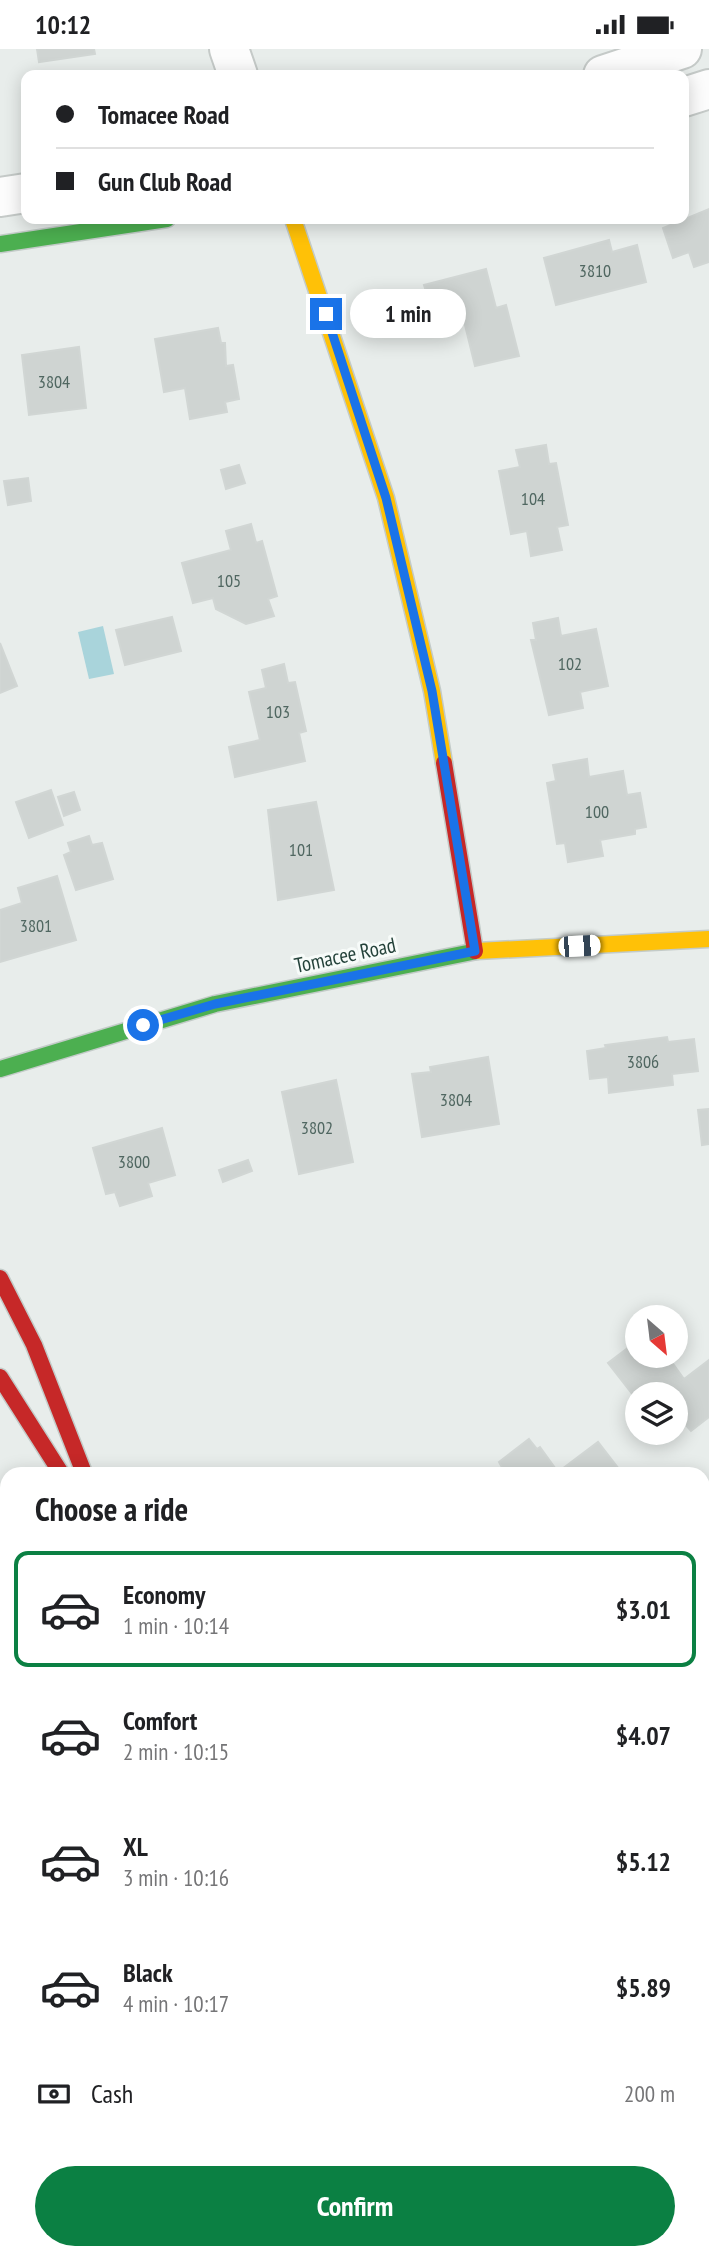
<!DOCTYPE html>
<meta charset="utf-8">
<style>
body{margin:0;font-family:"PT Sans Narrow",sans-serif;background:#f6f6f6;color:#202124;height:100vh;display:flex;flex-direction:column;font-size:26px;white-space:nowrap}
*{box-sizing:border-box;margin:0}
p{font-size:23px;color:#757577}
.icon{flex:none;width:38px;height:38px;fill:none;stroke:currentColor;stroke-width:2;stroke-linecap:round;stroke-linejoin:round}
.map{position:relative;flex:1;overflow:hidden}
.drawer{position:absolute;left:0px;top:1418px;width:710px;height:793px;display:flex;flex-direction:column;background:#fff;border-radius:21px 21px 0 0;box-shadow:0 4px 18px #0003}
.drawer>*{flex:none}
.guide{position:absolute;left:21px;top:21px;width:668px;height:154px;border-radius:14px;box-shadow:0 4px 18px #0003;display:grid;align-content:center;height:154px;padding:0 35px;background:#fff}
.needle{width:46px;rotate:152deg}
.fabs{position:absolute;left:625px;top:1256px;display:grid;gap:14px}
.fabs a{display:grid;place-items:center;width:63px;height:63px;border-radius:50%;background:#fff;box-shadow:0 4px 18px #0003;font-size:35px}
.end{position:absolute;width:32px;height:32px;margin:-16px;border:9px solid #1a73e8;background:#fff;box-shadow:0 0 0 4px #fff}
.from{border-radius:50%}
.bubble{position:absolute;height:49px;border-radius:24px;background:#fff;box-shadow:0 4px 18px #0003;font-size:23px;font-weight:800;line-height:49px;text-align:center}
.car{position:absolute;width:21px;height:42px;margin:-21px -10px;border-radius:9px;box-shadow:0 0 5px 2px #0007;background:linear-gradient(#fff 24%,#345 0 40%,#fff 0 76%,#345 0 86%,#fff 0)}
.guide b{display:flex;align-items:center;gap:24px;height:66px;font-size:26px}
.guide b+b{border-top:2px solid #e0e0e0}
.guide i{width:18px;height:18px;background:#202124}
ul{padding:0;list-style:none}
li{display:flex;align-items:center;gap:21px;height:116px;margin:0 14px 10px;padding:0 21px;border:4px solid transparent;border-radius:14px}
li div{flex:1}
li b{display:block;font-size:26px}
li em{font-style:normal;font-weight:800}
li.current{border-color:#0b8043}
li>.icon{width:63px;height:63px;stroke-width:1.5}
h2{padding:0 35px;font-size:32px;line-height:84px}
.pay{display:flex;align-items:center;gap:18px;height:77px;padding:0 35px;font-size:26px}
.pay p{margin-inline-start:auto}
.button{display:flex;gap:14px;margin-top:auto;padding:14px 35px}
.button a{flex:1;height:80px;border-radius:42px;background:#0b8043;color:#fff;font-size:28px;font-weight:800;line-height:80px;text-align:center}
.status{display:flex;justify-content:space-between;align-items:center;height:49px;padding:0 35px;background:#fff;direction:ltr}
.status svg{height:19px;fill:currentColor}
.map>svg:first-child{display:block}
</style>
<div class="status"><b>10:12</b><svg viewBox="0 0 49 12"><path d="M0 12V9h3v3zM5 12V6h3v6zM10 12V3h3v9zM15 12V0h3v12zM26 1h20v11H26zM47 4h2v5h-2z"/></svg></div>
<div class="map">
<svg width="709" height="2209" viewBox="0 0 709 2209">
<rect width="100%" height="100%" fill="#e8edeb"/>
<!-- green -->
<path fill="#d1e6d8" d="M709,1592V1695H704V1596Z"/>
<!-- water -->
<path fill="#a9d4db" d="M103,577L114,625L89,630L78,583Z"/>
<!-- building -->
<path fill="#cfd4d2" stroke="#d1d6d4" stroke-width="2" d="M37,0H94L95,5L39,13Z
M709,160V213L694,218L689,203L673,209L663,179Z
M609,191L612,203L637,196L646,233L556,256L544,209Z
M486,220L496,259L506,256L519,307L475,317L464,272L435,279L434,274L423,277L412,273L408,261L417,252L428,249L424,236Z
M218,279L221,294H225L226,317L233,316L239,350L225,353L227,363L190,370L185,339L164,343L155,290Z
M79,298L86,359L29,366L22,306Z
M546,396L549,415L556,414L568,476L557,478L562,501L531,507L527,482L511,485L499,422L520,418L516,401Z
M239,416L245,434L226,440L221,421Z
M28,429L31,452L8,456L4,432Z
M251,475L256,494L262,492L277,547L268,550L274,567L246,575L216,560L213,549L193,554L182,514L231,501L226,482Z
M172,568L181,602L125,616L116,581Z
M558,569L561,587L596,580L608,637L580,643L583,659L549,666L531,591H536L533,574Z
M0,594L17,637L0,644Z
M284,615L288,634L295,633L306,682L299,684L305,712L235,728L229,698L260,691L249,643L266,639L262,621Z
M587,710L589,728L623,722L627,746L640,744L646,778L635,780V785L600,791L603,807L568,813L565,794L557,795L547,734L556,732L553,716Z
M51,741L63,776L29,789L16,753Z
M74,743L80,761L64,767L58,748Z
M316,753L334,841L278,851L268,761Z
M89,787L92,796L102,794L113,830L76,841L64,806L71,803L68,794Z
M57,827L76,891L0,913V861L22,854L18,839Z
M667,988L668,993L694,990L698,1022L672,1025L673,1036L609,1044L608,1028L590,1030L587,1002L606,999L605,996Z
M488,1008L499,1075L422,1088L412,1025L431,1023L430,1018Z
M336,1031L353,1113L299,1125L282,1043Z
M709,1060V1095L702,1096L698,1061Z
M162,1079L175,1126L148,1134L152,1147L120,1157L115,1143L106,1145L93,1099Z
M248,1111L252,1122L223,1133L219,1121Z
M637,1292V1307H657L653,1310L661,1320L671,1312L684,1330L709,1311V1368L691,1382L685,1375L676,1382V1346H637V1351L608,1314Z
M529,1390L537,1400L540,1398L558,1423L598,1393L622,1424H505L499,1413Z
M704,1845H709V1917H704Z
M704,1969H709V2008H704Z
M704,2059H709V2100H704Z
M704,2195H709V2209H690V2203H704Z
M321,2203H378V2209H321Z
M392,2203H449V2209H392Z
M467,2203H517V2209H466Z
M536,2203H587V2209H536Z
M631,2203H678V2209H631Z"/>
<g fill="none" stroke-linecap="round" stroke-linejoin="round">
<!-- lane casing -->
<g stroke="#c5cac8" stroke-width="23">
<path id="lane" d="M704,2033H709"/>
</g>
<!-- street casing -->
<g stroke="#c5cac8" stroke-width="42">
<path id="street" d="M229,0L238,26
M603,26L682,0
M684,48L709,40
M0,148L26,144
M704,1518L709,1514"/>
</g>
<!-- fast casing -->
<g stroke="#c3cbc8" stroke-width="19">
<path id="fast" d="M0,195L167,170
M0,1020L215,955L477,902
M0,1693H7
M704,1743H709
M0,2007L7,2033
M276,2203L278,2209"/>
</g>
<!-- slow casing -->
<g stroke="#c3cbc8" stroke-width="19">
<path id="slow" d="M293,170L386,449L432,642L444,714
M477,902L709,890
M54,2203L55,2209
M138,2203L139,2209"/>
</g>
<!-- jam casing -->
<g stroke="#c3cbc8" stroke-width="19">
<path id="jam" d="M444,714L475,902
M0,1229L34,1296L84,1424
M0,1328L61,1424"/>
</g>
<!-- lane -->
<use href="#lane" stroke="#fcfcfc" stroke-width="19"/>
<!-- street -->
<use href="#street" stroke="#fcfcfc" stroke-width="38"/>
<!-- fast -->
<use href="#fast" stroke="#4caf50" stroke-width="16"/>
<!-- slow -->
<use href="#slow" stroke="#ffc107" stroke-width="16"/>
<!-- jam -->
<use href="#jam" stroke="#c62828" stroke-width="16"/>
<!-- slow-bridge casing -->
<g stroke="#c3ccc9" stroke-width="19" stroke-linecap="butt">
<path id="slow-bridge" d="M0,1732H7"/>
</g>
<!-- slow-bridge -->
<use href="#slow-bridge" stroke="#ffc107" stroke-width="16"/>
</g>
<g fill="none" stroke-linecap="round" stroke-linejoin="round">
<!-- route -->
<path stroke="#1a73e8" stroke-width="9" d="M143,976L215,955L475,902L432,642L386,449L326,265"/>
</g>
<g text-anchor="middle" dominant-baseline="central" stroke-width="6" stroke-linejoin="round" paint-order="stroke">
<!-- number labels -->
<g font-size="18" fill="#506761">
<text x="595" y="221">3810</text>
<text x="54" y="332">3804</text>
<text x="533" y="449">104</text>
<text x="229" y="531">105</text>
<text x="570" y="614">102</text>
<text x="278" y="662">103</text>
<text x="597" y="762">100</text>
<text x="301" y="800">101</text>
<text x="36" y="876">3801</text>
<text x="643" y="1012">3806</text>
<text x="456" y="1050">3804</text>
<text x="317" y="1078">3802</text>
<text x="134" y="1112">3800</text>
</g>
<!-- street labels -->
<g font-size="21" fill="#24423a" stroke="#f7fbf9">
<text transform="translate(345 906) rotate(-12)">Tomacee Road</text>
</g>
</g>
</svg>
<div class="fabs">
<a><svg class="needle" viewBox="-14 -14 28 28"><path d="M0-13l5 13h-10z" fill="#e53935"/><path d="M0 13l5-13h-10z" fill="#757577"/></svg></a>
<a><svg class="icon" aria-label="layers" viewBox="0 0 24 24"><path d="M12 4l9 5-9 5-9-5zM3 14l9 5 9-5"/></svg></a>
</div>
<i class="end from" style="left:143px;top:976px"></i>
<i class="end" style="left:326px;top:265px"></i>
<div class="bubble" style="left:350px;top:240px;width:116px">1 min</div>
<i class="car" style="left:579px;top:897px;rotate:87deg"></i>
<div class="guide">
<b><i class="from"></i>Tomacee Road</b>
<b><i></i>Gun Club Road</b>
</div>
<section class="drawer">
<h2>Choose a ride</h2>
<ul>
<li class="current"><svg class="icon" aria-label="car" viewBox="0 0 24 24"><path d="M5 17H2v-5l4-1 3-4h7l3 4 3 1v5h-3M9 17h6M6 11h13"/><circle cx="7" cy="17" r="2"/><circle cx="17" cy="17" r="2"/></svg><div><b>Economy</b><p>1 min · 10:14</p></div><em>$3.01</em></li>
<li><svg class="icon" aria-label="car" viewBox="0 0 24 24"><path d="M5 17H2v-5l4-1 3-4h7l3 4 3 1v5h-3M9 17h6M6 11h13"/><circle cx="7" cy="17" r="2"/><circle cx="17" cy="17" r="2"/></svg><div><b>Comfort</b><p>2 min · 10:15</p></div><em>$4.07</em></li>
<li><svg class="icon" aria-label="car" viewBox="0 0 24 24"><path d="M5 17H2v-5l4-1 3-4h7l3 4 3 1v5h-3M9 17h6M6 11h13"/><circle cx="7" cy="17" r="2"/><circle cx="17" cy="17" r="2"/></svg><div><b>XL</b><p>3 min · 10:16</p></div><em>$5.12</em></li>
<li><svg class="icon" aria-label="car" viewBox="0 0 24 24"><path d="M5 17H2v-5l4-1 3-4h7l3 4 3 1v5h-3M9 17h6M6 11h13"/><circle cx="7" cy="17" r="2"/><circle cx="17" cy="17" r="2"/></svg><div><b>Black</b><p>4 min · 10:17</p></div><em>$5.89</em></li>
</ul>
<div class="pay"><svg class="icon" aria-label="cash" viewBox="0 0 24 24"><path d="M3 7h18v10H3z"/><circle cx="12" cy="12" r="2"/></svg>Cash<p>200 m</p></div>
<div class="button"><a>Confirm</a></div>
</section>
</div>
